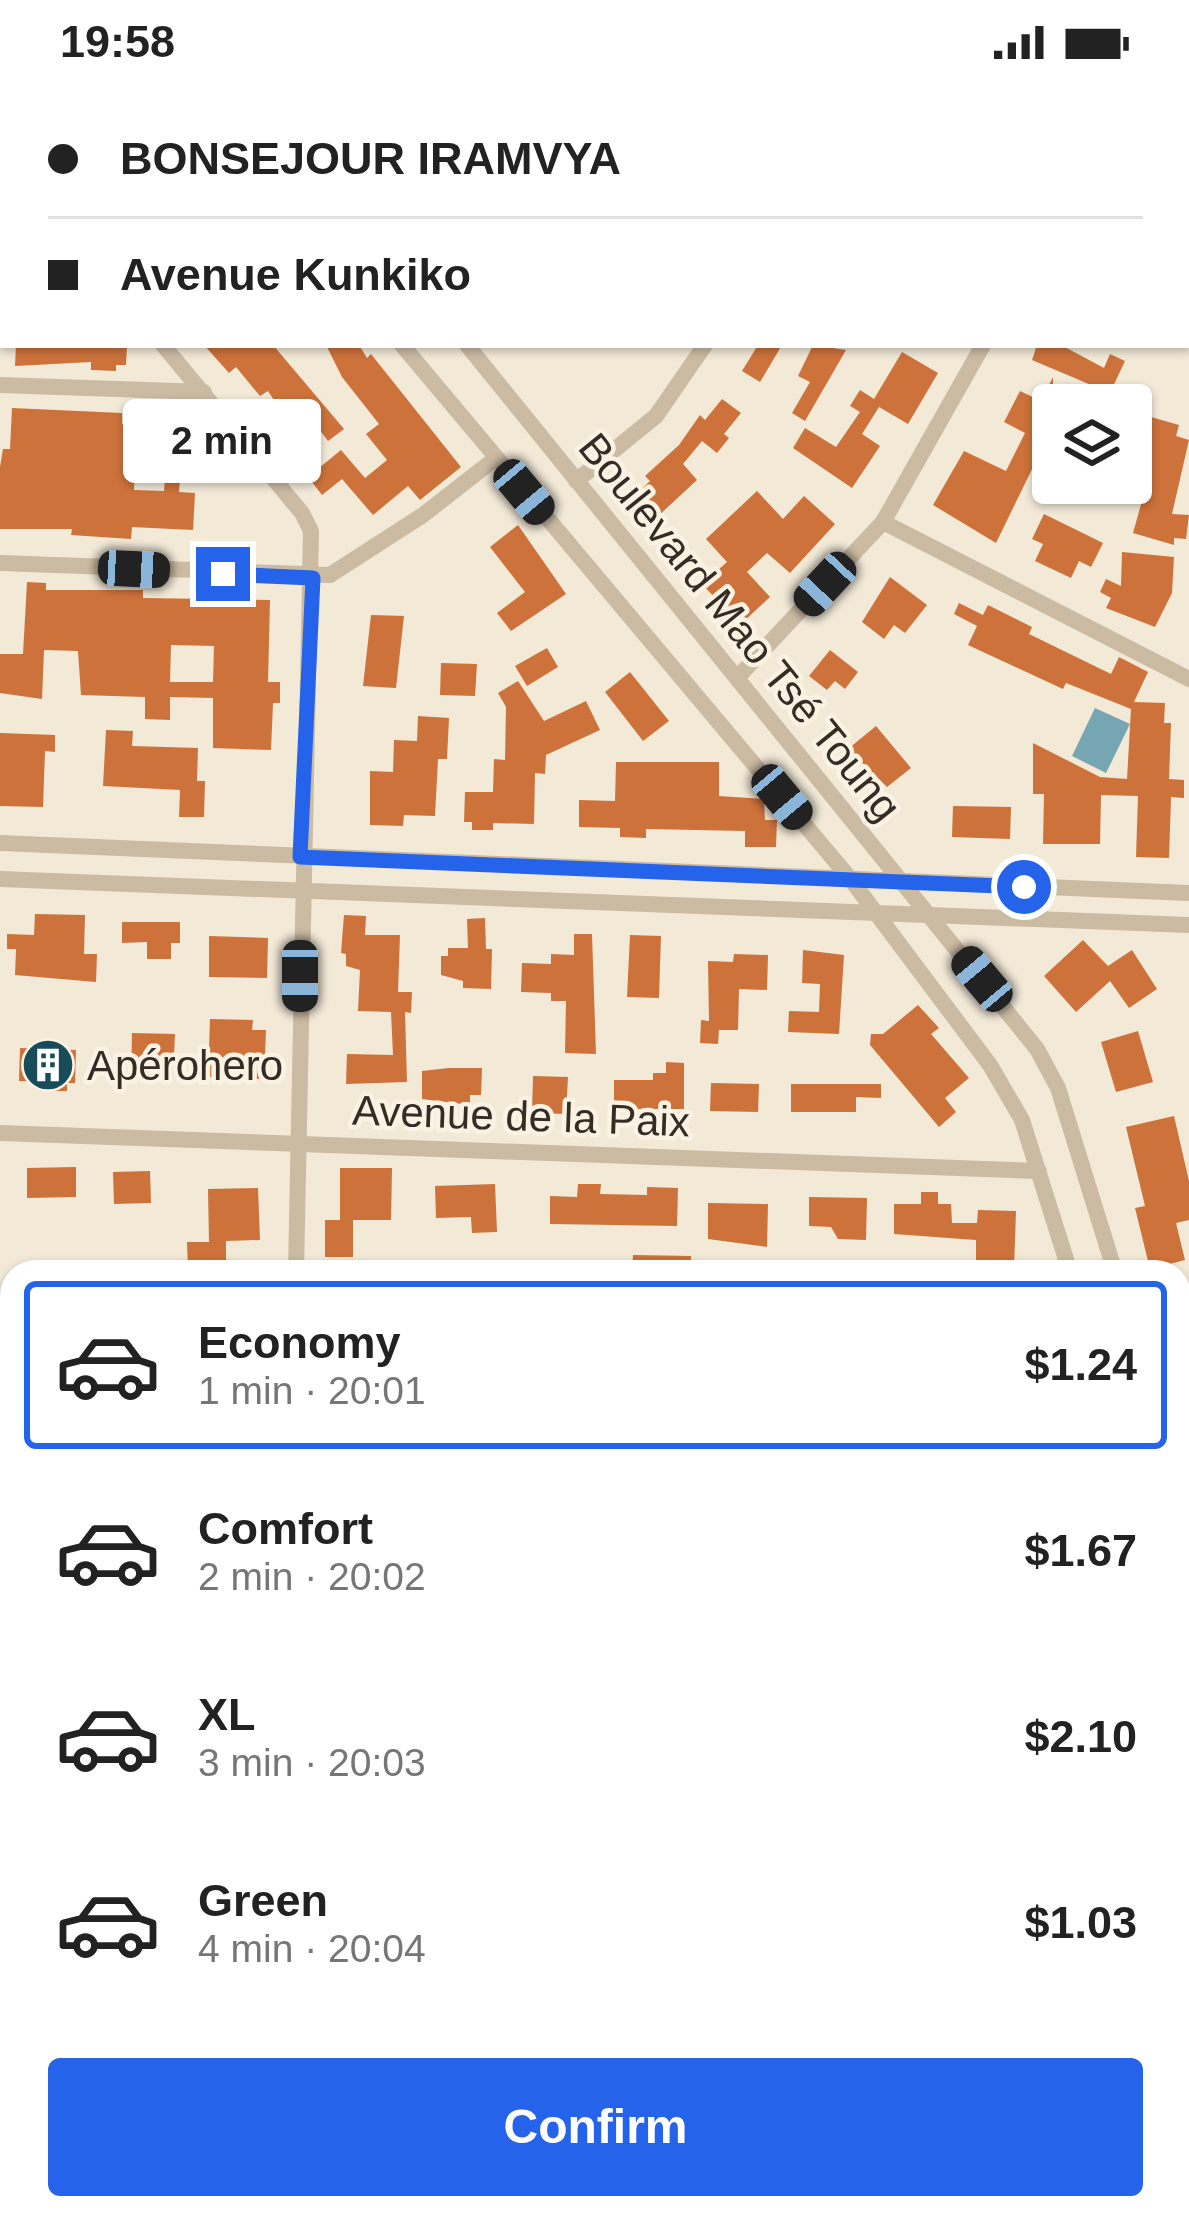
<!DOCTYPE html>
<meta charset="utf-8">
<style>
body{margin:0;font-family:Helvetica,sans-serif;background:#f2f2f2;color:#222;height:100vh;display:flex;flex-direction:column;font-size:45px;white-space:nowrap}
*{box-sizing:border-box;margin:0}
p{font-size:39px;color:#767676}
.icon{flex:none;width:66px;height:66px;fill:none;stroke:currentColor;stroke-width:2;stroke-linecap:round;stroke-linejoin:round}
.map{position:relative;flex:1;overflow:hidden}
.panel{position:absolute;left:0px;top:1176px;width:1191px;height:960px;display:flex;flex-direction:column;background:#fff;border-radius:36px 36px 0 0;box-shadow:0 3px 9px #0004}
.panel>*{flex:none}
.banner{position:absolute;left:0px;top:0px;width:1191px;height:264px;box-shadow:0 3px 9px #0004;display:grid;align-content:center;height:264px;padding:0 48px;background:#fff}
.fabs{position:absolute;left:1032px;top:300px;display:grid;gap:24px}
.fabs a{display:grid;place-items:center;width:120px;height:120px;border-radius:12px;background:#fff;box-shadow:0 3px 9px #0004;font-size:60px}
.end{position:absolute;width:54px;height:54px;margin:-27px;border:15px solid #2563eb;background:#fff;box-shadow:0 0 0 6px #fff}
.from{border-radius:50%}
.bubble{position:absolute;height:84px;border-radius:12px;background:#fff;box-shadow:0 3px 9px #0004;font-size:39px;font-weight:800;line-height:84px;text-align:center}
.car{position:absolute;width:36px;height:72px;margin:-36px -18px;border-radius:15px;box-shadow:0 0 9px 3px #0007;background:linear-gradient(#222 24%,#8ab4d8 0 40%,#222 0 76%,#8ab4d8 0 86%,#222 0)}
.banner b{display:flex;align-items:center;gap:42px;height:114px;font-size:45px}
.banner b+b{border-top:3px solid #e0e0e0}
.banner i{width:30px;height:30px;background:#222}
ul{padding:21px 0 0;list-style:none}
li{display:flex;align-items:center;gap:36px;height:168px;margin:0 24px 18px;padding:0 24px;border:6px solid transparent;border-radius:12px}
li div{flex:1}
li b{display:block;font-size:45px}
li em{font-style:normal;font-weight:800}
li.current{border-color:#2563eb}
li>.icon{width:108px;height:108px;stroke-width:1.5}
.primary-button{display:flex;gap:24px;margin-top:auto;padding:24px 48px}
.primary-button a{flex:1;height:138px;border-radius:12px;background:#2563eb;color:#fff;font-size:48px;font-weight:800;line-height:138px;text-align:center}
.status{display:flex;justify-content:space-between;align-items:center;height:84px;padding:0 60px;background:#fff;direction:ltr}
.status svg{height:33px;fill:currentColor}
.map>svg:first-child{display:block}
</style>
<div class="status"><b>19:58</b><svg viewBox="0 0 49 12"><path d="M0 12V9h3v3zM5 12V6h3v6zM10 12V3h3v9zM15 12V0h3v12zM26 1h20v11H26zM47 4h2v5h-2z"/></svg></div>
<div class="map">
<svg width="1189" height="2136" viewBox="0 0 1189 2136">
<rect width="100%" height="100%" fill="#f2e9d7"/>
<!-- water -->
<path fill="#75a6b1" d="M1095,624L1130,640L1106,689L1072,672Z"/>
<!-- building -->
<path fill="#cd723b" fill-rule="evenodd" d="M16,261H127L126,281H116V287L91,286V278L15,282Z
M204,261H273L344,345L328,357L313,337L296,350L268,307L260,312L236,283L229,289Z
M326,261H359L367,274L371,270L461,383L420,416L408,402L373,431L342,395L322,411L308,393L341,366L365,394L387,376L366,350L379,340L342,293Z
M758,261H782L760,298L742,287Z
M813,261L846,266L805,337L792,329L810,298L798,292Z
M1037,261H1061L1104,284L1110,270L1125,277L1110,309L1032,276Z
M902,268L938,289L908,340L879,323L862,350L880,362L852,404L793,364L805,344L836,363L860,328L850,322L860,306L874,315Z
M1053,293V342L996,459L933,421L964,367L1006,387L1025,349L1004,338L1020,307L1041,317Z
M722,315L741,329L724,350L729,354L717,369L702,357L683,380L697,396L656,434L635,411L650,397L645,392L679,361L700,331L705,336Z
M12,324L122,329V340L162,341V331L194,332L193,341H201L200,380H181L179,408L195,409L193,446L132,443L131,455L71,451L72,445H0V383L3,365H10ZM136,368L167,369L164,407L134,406Z
M1151,333L1179,341L1176,352L1189,356L1172,430L1189,431L1186,455L1174,454V461L1133,449L1152,381L1138,377Z
M757,407L783,435L804,412L835,440L790,489L767,469L747,488L770,513L740,541L702,500L727,478L706,455Z
M1044,430L1103,459L1091,483L1079,477L1071,494L1035,477L1043,460L1032,455Z
M518,441L566,510L511,547L497,529L525,508L490,463Z
M1122,468L1174,473L1172,509L1155,543L1106,524L1111,514L1100,508L1106,495L1121,502Z
M890,493L927,521L905,549L894,541L884,555L862,538Z
M27,498L46,499V506H143V514L270,516L268,598H280V619H273L271,666L213,664V614L170,613V636L145,635V613L81,611L78,567L44,566L42,615L0,609V570H23ZM171,561L214,562L213,598H170Z
M959,519L983,531L988,521L1032,543L1029,550L1111,590L1119,573L1148,588L1134,618L1165,619L1164,639H1171L1169,695L1184,696V714L1171,713L1169,774L1136,773L1138,712L1101,711L1100,760H1043L1044,710H1033V659L1100,693L1127,695L1131,625L1066,599L1063,605L968,561L977,542L954,530Z
M371,531L404,532L396,604L363,602Z
M547,564L558,583L527,602L515,582Z
M830,566L858,588L845,605L835,597L827,606L809,592Z
M441,579L477,580L475,612L440,611Z
M630,588L669,637L643,657L605,608Z
M518,597L544,637L586,617L600,646L546,671L545,690L535,689L534,740L493,739V746H472V738H464L465,708H493L494,675L505,676L506,623L498,609Z
M418,632L449,634L447,675H438L435,732L404,731L403,742L370,741V687L393,688L394,656L417,657Z
M876,642L911,684L887,703L848,665Z
M106,646L133,647L132,662L198,664L197,697H205L204,733H179L180,706L103,702Z
M0,649L55,651V668L45,667L43,723L0,722Z
M616,678H719V712L764,715L765,736H777L776,763H745V747L646,745V754L620,753V744L579,743V716L615,717Z
M953,722L1011,723L1010,755L952,753Z
M35,830L85,831L84,870H97L96,898L15,891L16,865H7V850L34,851Z
M344,831L366,832L365,851H400L398,908H412L411,929L405,928L407,998L346,1000L347,970L393,971L391,928L358,927L360,886L346,882V870L341,869Z
M485,834L486,865H492L491,905L463,904V897L441,891V872H448V864H468L467,835Z
M122,838H180V859H171V875H147V858L122,859Z
M574,850H592L596,970L565,969L566,917H551V909L521,908L522,879L551,880V870L574,871Z
M630,851L661,852L659,914L627,913Z
M209,852L268,854L267,894L209,893Z
M1083,856L1108,882L1132,866L1157,905L1129,924L1110,897L1076,928L1044,892Z
M803,866L844,871L839,950L788,948L789,927L819,928L820,900L802,899Z
M734,870L768,871L767,906L739,905L738,946H719L718,960L700,959L701,936L709,937L708,877L733,878Z
M918,921L939,944L931,950L969,994L945,1014L956,1028L939,1043L870,961L871,950H883Z
M210,935L253,936L252,946H266L264,995L208,993Z
M1138,947L1153,998L1116,1008L1101,958Z
M132,949L175,950L173,993L131,992Z
M20,964L76,966L75,999H67V1007H45L46,998L19,997Z
M666,978L684,979V1025H614V996H653V989H666Z
M449,984H482L481,1011H470V1021L422,1015V987Z
M533,992L568,993L566,1030L532,1029Z
M711,999L759,1000L758,1028L710,1027Z
M791,1000H881V1014L856,1013V1028H791Z
M1174,1032L1189,1097V1136L1176,1139L1185,1176L1150,1185L1135,1124L1145,1122L1126,1043Z
M76,1083V1113L27,1114V1084Z
M340,1084H392L391,1136H353V1173H325V1136H340Z
M150,1087L151,1119L114,1120L113,1088Z
M495,1100L497,1148L472,1149L471,1133L436,1134L435,1102Z
M578,1100H601L600,1110L647,1111V1103L678,1104L677,1142L550,1140V1112L577,1113Z
M258,1104L260,1156L226,1157V1188H188L187,1158H209L208,1105Z
M921,1108H938V1120H951L952,1139H977L978,1126L1016,1127L1014,1184L976,1183V1156L894,1150V1120H921Z
M809,1113L867,1114L866,1156L838,1155L831,1143L809,1142Z
M708,1119L768,1120L767,1163L708,1155Z
M633,1171L691,1172V1188H632Z"/>
<g fill="none" stroke-linecap="round" stroke-linejoin="round">
<!-- minor -->
<path stroke="#cbbba3" stroke-width="16" d="M187,0L190,3
M251,0L253,3
M567,0L580,3
M508,3L510,0
M0,105L3,107
M1188,142H1189
M0,145H3
M163,261L302,429L311,447L296,1188
M402,261L852,797L990,981L1022,1036L1070,1188
M467,261L1037,965L1058,1004L1115,1188
M0,301L204,308
M576,397L656,332L705,261
M883,438L1189,595
M0,479L330,491L423,431L496,374
M737,594L883,438L983,261
M0,759L1189,809
M0,795L1189,841
M0,1049L1039,1087
M0,1301H12
M1179,1406L1189,1439
M0,1554H12
M1179,1563L1189,1596
M0,1588L12,1594
M0,1738L12,1718
M1179,2119L1189,2122
M0,2123L23,2136
M48,2136L55,2124
M415,2136L422,2124
M728,2136L735,2124
M1000,2136L1006,2124"/>
</g>
<g fill="none" stroke-linecap="round" stroke-linejoin="round">
<!-- route -->
<path stroke="#2563eb" stroke-width="15" d="M223,490L313,494L300,773L1024,803"/>
</g>
<!-- icons -->
<defs>
<g id="building-disc" transform="scale(2.7)"><circle r="9.5" fill="#194c59" stroke="#faf3e4"/><path d="M-4-6H4V6H1V3H-1V6H-4ZM-2.5-4.3h1.7v1.8h-1.7ZM.8-4.3h1.7v1.8H.8ZM-2.5-1h1.7V.8h-1.7ZM.8-1h1.7V.8H.8Z" fill="#fff"/></g>
</defs>
<g fill-rule="evenodd">
<use href="#building-disc" x="48" y="981"/>
</g>
<g text-anchor="middle" dominant-baseline="central" stroke-width="9" stroke-linejoin="round" paint-order="stroke">
<!-- street labels -->
<g font-size="42" fill="#352d25" stroke="#faf3e4">
<text transform="translate(740 543) rotate(51)">Boulevard Mao Tsé Toung</text>
<text transform="translate(521 1032) rotate(2)">Avenue de la Paix</text>
</g>
<!-- poi labels -->
<g font-size="42" fill="#352d25" stroke="#faf3e4" text-anchor="start">
<text x="87" y="981">Apérohero</text>
</g>
</g>
</svg>
<div class="fabs">
<a><svg class="icon" aria-label="layers" viewBox="0 0 24 24"><path d="M12 4l9 5-9 5-9-5zM3 14l9 5 9-5"/></svg></a>
</div>
<i class="end from" style="left:1024px;top:803px"></i>
<i class="end" style="left:223px;top:490px"></i>
<div class="bubble" style="left:123px;top:315px;width:198px">2 min</div>
<i class="car" style="left:524px;top:408px;rotate:140deg"></i>
<i class="car" style="left:134px;top:485px;rotate:93deg"></i>
<i class="car" style="left:825px;top:500px;rotate:223deg"></i>
<i class="car" style="left:782px;top:713px;rotate:140deg"></i>
<i class="car" style="left:300px;top:892px;rotate:180deg"></i>
<i class="car" style="left:982px;top:895px;rotate:320deg"></i>
<div class="banner">
<b><i class="from"></i>BONSEJOUR IRAMVYA</b>
<b><i></i>Avenue Kunkiko</b>
</div>
<section class="panel">
<ul>
<li class="current"><svg class="icon" aria-label="car" viewBox="0 0 24 24"><path d="M5 17H2v-5l4-1 3-4h7l3 4 3 1v5h-3M9 17h6M6 11h13"/><circle cx="7" cy="17" r="2"/><circle cx="17" cy="17" r="2"/></svg><div><b>Economy</b><p>1 min · 20:01</p></div><em>$1.24</em></li>
<li><svg class="icon" aria-label="car" viewBox="0 0 24 24"><path d="M5 17H2v-5l4-1 3-4h7l3 4 3 1v5h-3M9 17h6M6 11h13"/><circle cx="7" cy="17" r="2"/><circle cx="17" cy="17" r="2"/></svg><div><b>Comfort</b><p>2 min · 20:02</p></div><em>$1.67</em></li>
<li><svg class="icon" aria-label="car" viewBox="0 0 24 24"><path d="M5 17H2v-5l4-1 3-4h7l3 4 3 1v5h-3M9 17h6M6 11h13"/><circle cx="7" cy="17" r="2"/><circle cx="17" cy="17" r="2"/></svg><div><b>XL</b><p>3 min · 20:03</p></div><em>$2.10</em></li>
<li><svg class="icon" aria-label="car" viewBox="0 0 24 24"><path d="M5 17H2v-5l4-1 3-4h7l3 4 3 1v5h-3M9 17h6M6 11h13"/><circle cx="7" cy="17" r="2"/><circle cx="17" cy="17" r="2"/></svg><div><b>Green</b><p>4 min · 20:04</p></div><em>$1.03</em></li>
</ul>
<div class="primary-button"><a>Confirm</a></div>
</section>
</div>
